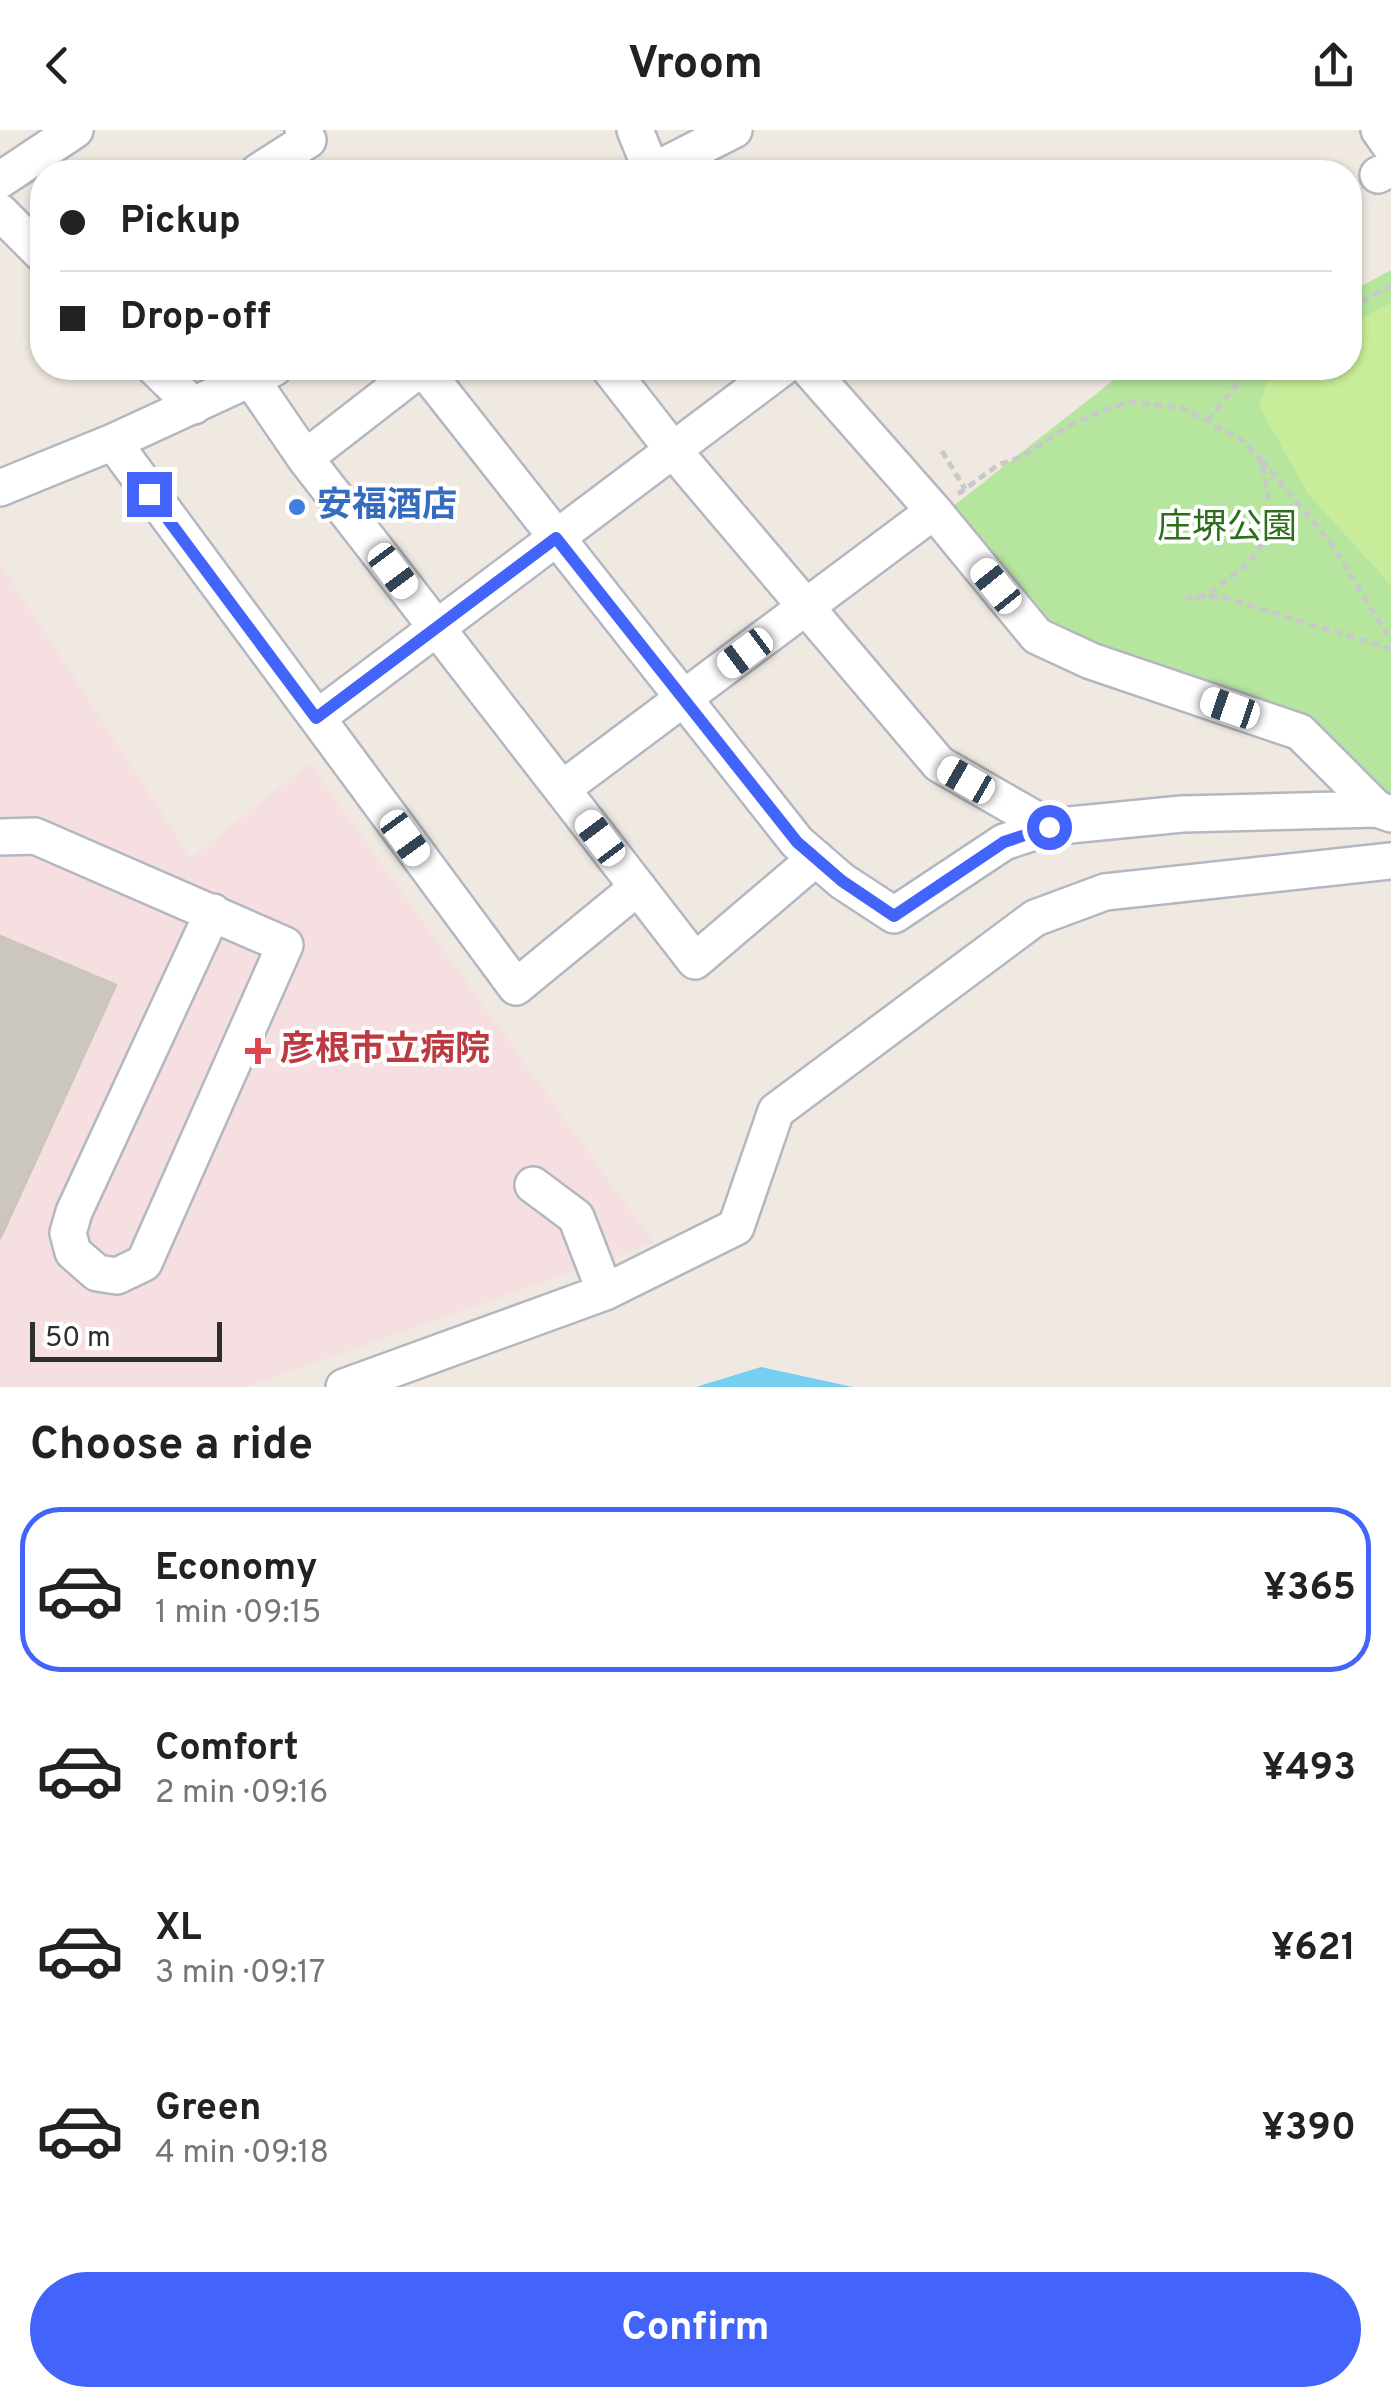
<!DOCTYPE html>
<meta charset="utf-8">
<style>
body{margin:0;font-family:Overpass,"Noto Sans JP",sans-serif;background:#f6f6f6;color:#222;height:100vh;display:flex;flex-direction:column;font-size:38px;white-space:nowrap}
*{box-sizing:border-box;margin:0}
p{font-size:32px;color:#767676}
.icon{flex:none;width:55px;height:55px;fill:none;stroke:currentColor;stroke-width:2;stroke-linecap:round;stroke-linejoin:round}
.map{position:relative;height:1257px;overflow:hidden}
.details{display:flex;flex-direction:column;background:#fff;flex:1}
.details>*{flex:none}
.banner{position:absolute;left:30px;top:30px;width:1332px;height:220px;border-radius:40px;box-shadow:0 2px 8px #0004;display:grid;align-content:center;height:220px;padding:0 30px;background:#fff}
.scale{position:absolute;left:30px;bottom:25px;width:192px;box-sizing:border-box;padding-left:10px;border:5px solid #2e2e2e;border-top:0;font-size:28px;line-height:35px;white-space:nowrap;color:#2e2e2e;-webkit-text-stroke:8px #fff;paint-order:stroke}
.end{position:absolute;width:45px;height:45px;margin:-22px;border:12px solid #4264fb;background:#fff;box-shadow:0 0 0 5px #fff}
.from{border-radius:50%}
.car{position:absolute;width:30px;height:60px;margin:-30px -15px;border-radius:12px;box-shadow:0 0 8px 2px #0007;background:linear-gradient(#fff 24%,#345 0 40%,#fff 0 76%,#345 0 86%,#fff 0)}
.banner b{display:flex;align-items:center;gap:35px;height:95px;font-size:38px}
.banner b+b{border-top:2px solid #e0e0e0}
.banner i{width:25px;height:25px;background:#222}
ul{padding:0;list-style:none}
li{display:flex;align-items:center;gap:30px;height:165px;margin:0 20px 15px;padding:0 10px;border:5px solid transparent;border-radius:40px}
li div{flex:1}
li b{display:block;font-size:38px}
li em{font-style:normal;font-weight:700}
li.current{border-color:#4264fb}
li>.icon{width:90px;height:90px;stroke-width:1.5}
h2{padding:0 30px;font-size:45px;line-height:120px}
.cta{display:flex;gap:20px;margin-top:auto;padding:20px 30px}
.cta a{flex:1;height:115px;border-radius:60px;background:#4264fb;color:#fff;font-size:40px;font-weight:700;line-height:115px;text-align:center}
header{display:flex;justify-content:space-between;align-items:center;height:130px;padding:0 30px;background:#fff;font-size:45px;font-weight:700}
.map>svg:first-child{display:block}
</style>
<header><svg class="icon" aria-label="back" viewBox="0 0 24 24"><path d="M15 5l-7 7 7 7"/></svg>Vroom<svg class="icon" aria-label="share" viewBox="0 0 24 24"><path d="M12 15V3M7 8l5-5 5 5M5 13v7h14v-7"/></svg></header>
<div class="map">
<svg width="1391" height="1257" viewBox="0 0 1391 1257">
<rect width="100%" height="100%" fill="#efe9e1"/>
<!-- medical -->
<path fill="#f5dfe0" d="M0,433L191,728L309,633L654,1113L246,1257H0Z"/>
<!-- green -->
<path fill="#b6e59e" d="M1391,140V675L1360,649L1042,498L947,381L1125,241H1179L1185,238H1350V162Z"/>
<!-- pitch -->
<path fill="#c9ec9a" d="M1391,173V455L1308,364L1259,276L1272,238H1350V194Z"/>
<!-- water -->
<path fill="#75cff0" d="M761,1237L853,1257H696Z"/>
<!-- building -->
<path fill="#cbc7bf" stroke="#cbc5ba" stroke-width="2.5" d="M0,806L116,855L0,1109Z"/>
<g fill="none" stroke-linecap="round" stroke-linejoin="round">
<!-- minor casing -->
<g stroke="#b4b7c1" stroke-width="40">
<path id="minor" d="M635,0L652,42
M1379,0L1391,17
M258,42L308,10L303,0
M651,42L734,0
M1378,45L1391,38
M0,50L75,0
M0,82L42,124
M155,238L194,276
M423,238L797,712L842,751L894,785L1004,712L1049,697L1182,684L1377,679L1391,684
M609,238L673,320L939,634L1049,697
M808,238L934,381L1037,506L1091,531L1300,602L1377,679
M251,249L305,328L695,831L816,728
M113,312L516,857L638,757
M305,328L421,238
M0,358L113,312L274,238
M317,588L782,238
M562,659L934,381
M0,707L35,706L285,815L144,1133L117,1146L97,1143L73,1122L68,1103L74,1082L213,782
M533,1055L576,1087L605,1162
M344,1257L605,1162L736,1097L776,981L1035,788L1105,762L1391,731"/>
</g>
<!-- path -->
<path stroke="#c9c9c9" stroke-width="5" stroke-dasharray="8 5" stroke-linecap="butt" d="M1350,177L1391,156
M1208,290L1250,238
M942,321L965,359
M1262,331L1331,413L1391,511
M958,364L998,335L1021,327L1072,294L1112,277L1131,272L1183,278L1243,311L1260,329L1267,357L1269,378L1259,420L1244,437L1205,466L1188,468C1203,466 1214,465 1229,469L1391,519"/>
<!-- minor -->
<use href="#minor" stroke="#fff" stroke-width="35"/>
</g>
<g fill="none" stroke-linecap="round" stroke-linejoin="round">
<!-- route -->
<path stroke="#4264fb" stroke-width="12" d="M149,364L316,588L556,408L797,712L842,751L894,786L1004,712L1049,697"/>
</g>
<!-- markers -->
<circle fill="#3f7fe0" stroke="#fff" stroke-width="4" cx="297" cy="377" r="10"/>
<path fill="#e0444e" stroke="#fff" stroke-width="4" d="M253 906h10v10h10v10h-10v10h-10v-10h-10v-10h10z"/>
<g text-anchor="middle" dominant-baseline="central" stroke-width="8" stroke-linejoin="round" paint-order="stroke">
<!-- shop labels -->
<g font-size="35" font-weight="bold" fill="#366cbe" stroke="#fff" text-anchor="start">
<text x="317" y="377">安福酒店</text>
</g>
<!-- park labels -->
<g font-size="35" fill="#2c6e1b" stroke="#fff">
<text x="1227" y="399">庄堺公園</text>
</g>
<!-- health labels -->
<g font-size="35" font-weight="bold" fill="#be3a42" stroke="#fff" text-anchor="start">
<text x="280" y="921">彦根市立病院</text>
</g>
</g>
</svg>
<div class="scale">50 m</div>
<i class="end from" style="left:1049px;top:697px"></i>
<i class="end" style="left:149px;top:364px"></i>
<i class="car" style="left:393px;top:441px;rotate:143deg"></i>
<i class="car" style="left:996px;top:456px;rotate:321deg"></i>
<i class="car" style="left:745px;top:523px;rotate:233deg"></i>
<i class="car" style="left:1230px;top:578px;rotate:289deg"></i>
<i class="car" style="left:966px;top:650px;rotate:300deg"></i>
<i class="car" style="left:405px;top:708px;rotate:144deg"></i>
<i class="car" style="left:600px;top:708px;rotate:323deg"></i>
<div class="banner">
<b><i class="from"></i>Pickup</b>
<b><i></i>Drop-off</b>
</div>
</div>
<section class="details">
<h2>Choose a ride</h2>
<ul>
<li class="current"><svg class="icon" aria-label="car" viewBox="0 0 24 24"><path d="M5 17H2v-5l4-1 3-4h7l3 4 3 1v5h-3M9 17h6M6 11h13"/><circle cx="7" cy="17" r="2"/><circle cx="17" cy="17" r="2"/></svg><div><b>Economy</b><p>1 min · 09:15</p></div><em>¥365</em></li>
<li><svg class="icon" aria-label="car" viewBox="0 0 24 24"><path d="M5 17H2v-5l4-1 3-4h7l3 4 3 1v5h-3M9 17h6M6 11h13"/><circle cx="7" cy="17" r="2"/><circle cx="17" cy="17" r="2"/></svg><div><b>Comfort</b><p>2 min · 09:16</p></div><em>¥493</em></li>
<li><svg class="icon" aria-label="car" viewBox="0 0 24 24"><path d="M5 17H2v-5l4-1 3-4h7l3 4 3 1v5h-3M9 17h6M6 11h13"/><circle cx="7" cy="17" r="2"/><circle cx="17" cy="17" r="2"/></svg><div><b>XL</b><p>3 min · 09:17</p></div><em>¥621</em></li>
<li><svg class="icon" aria-label="car" viewBox="0 0 24 24"><path d="M5 17H2v-5l4-1 3-4h7l3 4 3 1v5h-3M9 17h6M6 11h13"/><circle cx="7" cy="17" r="2"/><circle cx="17" cy="17" r="2"/></svg><div><b>Green</b><p>4 min · 09:18</p></div><em>¥390</em></li>
</ul>
<div class="cta"><a>Confirm</a></div>
</section>
